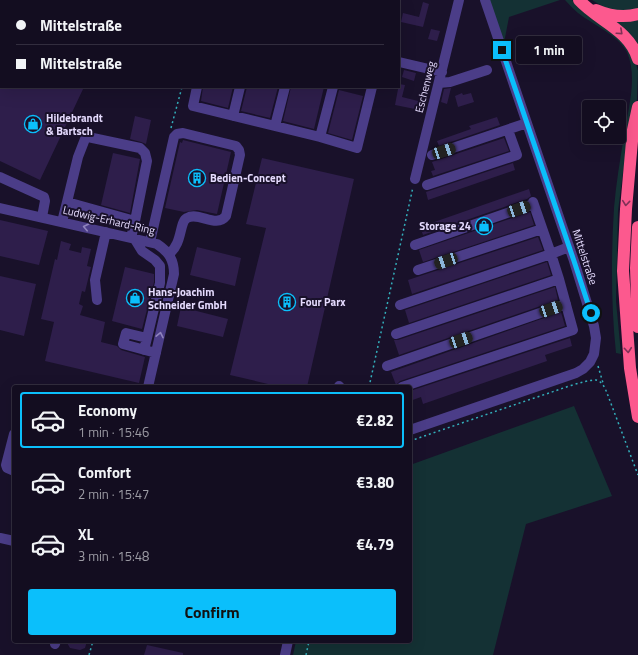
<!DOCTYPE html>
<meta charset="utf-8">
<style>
body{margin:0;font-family:"Titillium Web",sans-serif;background:#1c1629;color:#f1f3f6;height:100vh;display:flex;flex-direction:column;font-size:15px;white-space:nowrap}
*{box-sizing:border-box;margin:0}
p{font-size:13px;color:#9d9ca5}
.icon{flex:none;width:22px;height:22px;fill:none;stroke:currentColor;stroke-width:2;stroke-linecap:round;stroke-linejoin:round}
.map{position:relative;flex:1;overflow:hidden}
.drawer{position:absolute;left:12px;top:385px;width:400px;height:258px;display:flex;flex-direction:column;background:#130d20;border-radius:4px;box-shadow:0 4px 16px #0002,0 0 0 1px #322d3e}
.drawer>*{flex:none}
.guide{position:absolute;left:0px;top:0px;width:400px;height:88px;box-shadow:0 4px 16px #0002,0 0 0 1px #322d3e;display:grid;align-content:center;height:88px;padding:0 16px;background:#130d20}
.buttons{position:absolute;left:582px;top:100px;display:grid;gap:8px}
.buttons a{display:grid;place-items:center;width:44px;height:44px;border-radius:4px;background:#130d20;box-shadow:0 4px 16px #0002,0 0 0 1px #322d3e;font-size:20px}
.end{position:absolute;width:18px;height:18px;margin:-9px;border:5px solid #0bbffb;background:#111;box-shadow:0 0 0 2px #111}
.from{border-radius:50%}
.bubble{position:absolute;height:28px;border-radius:4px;background:#130d20;box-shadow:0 4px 16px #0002,0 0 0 1px #322d3e;font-size:13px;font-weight:700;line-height:28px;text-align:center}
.car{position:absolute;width:12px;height:24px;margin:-12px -6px;border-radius:5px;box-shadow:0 0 3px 1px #0007;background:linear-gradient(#222 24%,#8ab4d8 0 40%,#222 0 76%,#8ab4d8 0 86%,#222 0)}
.guide b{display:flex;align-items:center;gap:14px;height:38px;font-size:15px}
.guide b+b{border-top:1px solid #322d3e}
.guide i{width:10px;height:10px;background:#f1f3f6}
ul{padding:7px 0 0;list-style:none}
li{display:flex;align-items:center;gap:12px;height:56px;margin:0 8px 6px;padding:0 8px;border:2px solid transparent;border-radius:4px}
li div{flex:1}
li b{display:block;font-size:15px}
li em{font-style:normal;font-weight:700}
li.current{border-color:#0bbffb}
li>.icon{width:36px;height:36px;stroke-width:1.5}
.action{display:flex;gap:8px;margin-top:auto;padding:8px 16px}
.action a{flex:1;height:46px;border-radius:4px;background:#0bbffb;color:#111;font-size:16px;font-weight:700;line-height:46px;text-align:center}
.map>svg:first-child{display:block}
</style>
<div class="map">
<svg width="638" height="655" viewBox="0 0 638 655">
<rect width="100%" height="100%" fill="#19112a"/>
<!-- green -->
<path fill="#143134" d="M489,0H560L509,17L504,43Z
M565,0H572L581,8L613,29L635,60L638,71L637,99L623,172L618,211L616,301L621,354L616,353C611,305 611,256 614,208C616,184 620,160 624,136C628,109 638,78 627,52C618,35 592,24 578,13C573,9 569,4 565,0Z
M592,0H638V9C616,13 611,12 592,0Z
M608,18L638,19V47Z
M574,406L612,496L526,524L493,655H293L296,641H410V465Z"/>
<!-- building -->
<path fill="#2e1e4b" d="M423,2L429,4L423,27L401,22L403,13L419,17Z
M431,29L440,31L437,41L428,39Z
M404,70L416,73L414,81L402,77Z
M399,84L405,85L402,97L422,102L420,110L395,105Z
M0,87H84L40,180L0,161Z
M203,87H233L228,108L201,101Z
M247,87H278L270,118L241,111Z
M291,87H324L314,129L283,121Z
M451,88L447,104L441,102L444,89Z
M339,90L363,96L352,140L328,133Z
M462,93L463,95L471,93L474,102L458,107L455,96Z
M135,116L151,120L146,144L141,142L130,139Z
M497,117L500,125L439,146L437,141L471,129L469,126Z
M504,138L509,151L433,176L431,171L435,170L432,162Z
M183,140L231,152L217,214L197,210L184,212L165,208L180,142L182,143Z
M113,153L140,159L130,213L101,205Z
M262,158L354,179L307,387H281L230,375L266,228L246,224Z
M513,163L515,170L428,200L426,192Z
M529,189L531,196L527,199L423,235L420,227Z
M530,212L534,225L423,262L419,250Z
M0,220L48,231L39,265L0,256Z
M538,237L543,250L412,294L408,280Z
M61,241L71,244L69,250L81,253L82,247L91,249L87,266L91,267L85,292L82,291L79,304L83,306L80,315L105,322L101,342L117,346L121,350L145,357L139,383L45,361L54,322L41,319L55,259L57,260Z
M197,247L241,258L235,286L190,275Z
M547,262L551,275L409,323L405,310Z
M125,267L154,274V282L142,329L112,321Z
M0,276L36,284L24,336L0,330Z
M555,287L558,300L399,355L394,340H398Z
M181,307L228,319L223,337L177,326Z
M561,312L565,326L400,381L396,385L391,372Z
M570,338L572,346L545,355L547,361L423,404L421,397L410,401V391Z
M66,641H87L85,648L80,650L70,648Z
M147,645L183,653V655H144Z"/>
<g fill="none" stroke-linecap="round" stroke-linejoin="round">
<!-- path -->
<path stroke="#33afbb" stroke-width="1.5" stroke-dasharray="2 3" stroke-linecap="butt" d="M171,128L182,87
M598,366L603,383
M369,387L413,187
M410,441C456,425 502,409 549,393C561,389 584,380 596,380C602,381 605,388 607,393L638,475
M89,655L93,641
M306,655L309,641"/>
<!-- minor -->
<path stroke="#4b3d88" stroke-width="10" d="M168,0L170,1
M188,1V0
M197,1L198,0
M308,1V0
M349,1V0
M388,1V0
M399,62L442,72
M439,83L450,82L487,70
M197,87L193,106L320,137L333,87
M233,116L240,87
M275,126L285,87
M320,137L357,148L372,87
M432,155L527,123
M0,177L44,197L45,201L42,217
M415,179L459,0
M427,185L517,155L508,130
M67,202L78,157L85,139L88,137L140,148L145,153L147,161L135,221
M533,202L551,254L569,247
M0,208L157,244C169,252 174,260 174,274L148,387
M62,222L67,202L135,221L131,238
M134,238L142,251L155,260L160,266V283L147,338
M150,242L174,137L177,134L183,133L236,146L239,150L240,155L226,216C216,229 199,211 187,218C179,222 183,243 169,254
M415,245L533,204
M418,270L542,229
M97,300L95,280L106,232
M400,305L551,254L559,279L573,330L402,387
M396,334L559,279
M144,350L147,338L126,333L123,344L156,353
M387,366L566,304
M339,386L340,387
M410,430L576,373L583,369L590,362L594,354L596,338L594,326L574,261L485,0
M14,434L6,465L7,468L14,471
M0,538L14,541
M55,644L56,641
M285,655L288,641"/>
<!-- highway -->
<path stroke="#fc598e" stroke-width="12" d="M579,0C598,21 629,29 638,59
M596,10C610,16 624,18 638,14
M638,107L633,130L626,209L623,271L630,368L638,417
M638,227L636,268L638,327"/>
</g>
<!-- one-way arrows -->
<defs><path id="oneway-chevron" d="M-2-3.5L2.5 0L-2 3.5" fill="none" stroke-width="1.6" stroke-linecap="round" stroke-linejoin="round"/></defs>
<g stroke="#7f3157">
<use href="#oneway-chevron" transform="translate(620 32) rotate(42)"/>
<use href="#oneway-chevron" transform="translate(626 203) rotate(96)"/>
<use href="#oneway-chevron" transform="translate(628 350) rotate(85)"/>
</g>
<g stroke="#9084bd">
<use href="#oneway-chevron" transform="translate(86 227) rotate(-167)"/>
<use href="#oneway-chevron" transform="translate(160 335) rotate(-78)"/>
</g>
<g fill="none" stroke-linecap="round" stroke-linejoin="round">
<!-- route -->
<path stroke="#0bbffb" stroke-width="5" d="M502,50L574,261L591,313"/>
</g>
<!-- icons -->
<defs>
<g id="shop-ring" transform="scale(0.9)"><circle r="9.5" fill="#19112a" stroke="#0bbffb" stroke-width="1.5"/><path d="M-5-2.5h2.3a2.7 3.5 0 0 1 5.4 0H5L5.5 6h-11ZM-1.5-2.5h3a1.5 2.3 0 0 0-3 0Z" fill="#0bbffb"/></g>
<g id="building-ring" transform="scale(0.9)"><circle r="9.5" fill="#19112a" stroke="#0bbffb" stroke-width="1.5"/><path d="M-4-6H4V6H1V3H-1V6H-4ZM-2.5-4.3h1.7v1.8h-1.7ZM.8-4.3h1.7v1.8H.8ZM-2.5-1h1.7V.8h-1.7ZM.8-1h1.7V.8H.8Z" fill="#0bbffb"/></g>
</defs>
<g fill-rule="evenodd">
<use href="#shop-ring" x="33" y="124"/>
<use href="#building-ring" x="197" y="178"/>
<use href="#shop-ring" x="484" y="226"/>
<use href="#shop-ring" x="135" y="298"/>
<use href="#building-ring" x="287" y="302"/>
</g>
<g text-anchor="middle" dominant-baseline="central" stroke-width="4" stroke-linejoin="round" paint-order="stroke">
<!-- street labels -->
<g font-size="11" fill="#e5dbfe" stroke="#19112a">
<text transform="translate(425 87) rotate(-76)">Eschenweg</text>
<text transform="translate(109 220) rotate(13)">Ludwig-Erhard-Ring</text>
<text transform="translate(585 257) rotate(72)">Mittelstraße</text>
</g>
<!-- poi labels -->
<g font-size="11" font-weight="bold" fill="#e5dbfe" stroke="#19112a" text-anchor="start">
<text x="46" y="118">Hildebrandt<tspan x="46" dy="13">&amp; Bartsch</tspan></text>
<text x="210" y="178">Bedien-Concept</text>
<text x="471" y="226" text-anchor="end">Storage 24</text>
<text x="148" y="292">Hans-Joachim<tspan x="148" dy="13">Schneider GmbH</tspan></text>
<text x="300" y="302">Four Parx</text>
</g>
</g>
</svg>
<div class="buttons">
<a><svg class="icon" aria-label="locate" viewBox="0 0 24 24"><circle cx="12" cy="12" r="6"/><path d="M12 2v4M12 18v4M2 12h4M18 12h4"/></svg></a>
</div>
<i class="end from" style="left:591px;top:313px"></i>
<i class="end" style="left:502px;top:50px"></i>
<div class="bubble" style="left:516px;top:36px;width:66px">1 min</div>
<i class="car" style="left:444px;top:151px;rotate:72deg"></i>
<i class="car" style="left:519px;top:209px;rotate:71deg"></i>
<i class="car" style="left:446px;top:261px;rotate:251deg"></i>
<i class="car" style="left:551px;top:309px;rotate:71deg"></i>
<i class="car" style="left:461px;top:340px;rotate:71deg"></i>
<div class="guide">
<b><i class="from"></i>Mittelstraße</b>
<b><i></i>Mittelstraße</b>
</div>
<section class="drawer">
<ul>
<li class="current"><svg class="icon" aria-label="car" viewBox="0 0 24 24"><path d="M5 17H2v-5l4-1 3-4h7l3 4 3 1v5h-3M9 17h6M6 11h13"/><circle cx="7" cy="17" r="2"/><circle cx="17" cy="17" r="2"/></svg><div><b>Economy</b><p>1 min · 15:46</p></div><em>€2.82</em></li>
<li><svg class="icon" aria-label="car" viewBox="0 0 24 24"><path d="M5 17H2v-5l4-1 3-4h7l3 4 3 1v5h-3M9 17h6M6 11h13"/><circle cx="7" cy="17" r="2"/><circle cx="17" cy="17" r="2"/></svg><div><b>Comfort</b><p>2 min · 15:47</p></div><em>€3.80</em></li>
<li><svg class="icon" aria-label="car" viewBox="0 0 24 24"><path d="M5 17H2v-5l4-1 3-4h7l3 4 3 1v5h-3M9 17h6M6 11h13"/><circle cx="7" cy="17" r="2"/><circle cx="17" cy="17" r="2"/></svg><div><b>XL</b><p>3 min · 15:48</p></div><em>€4.79</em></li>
</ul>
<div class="action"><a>Confirm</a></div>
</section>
</div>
